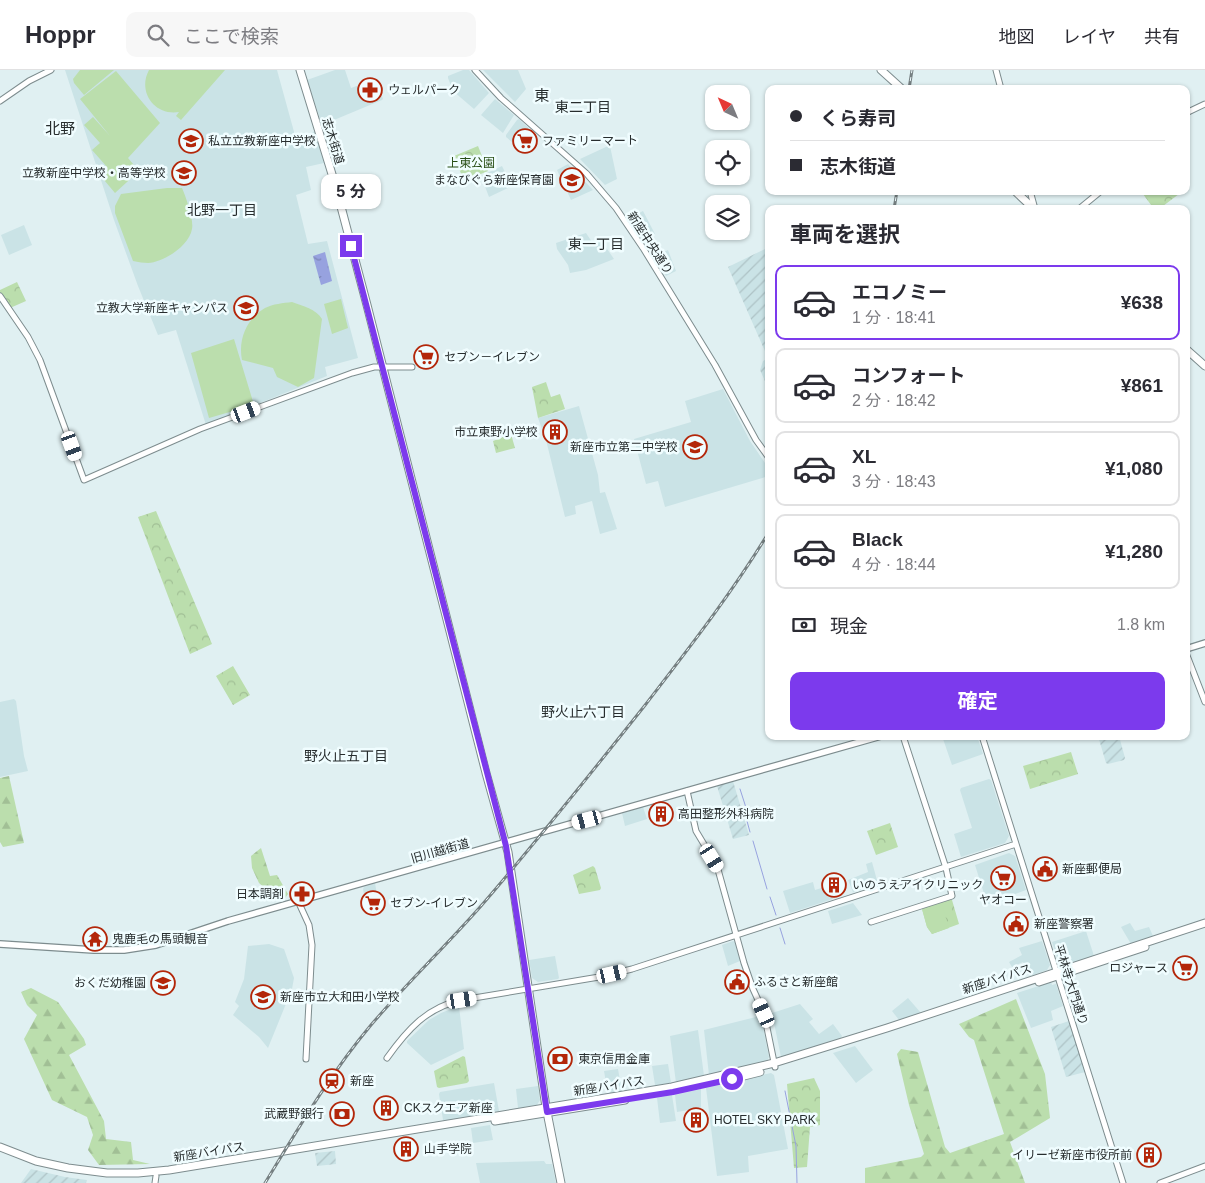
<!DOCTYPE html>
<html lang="ja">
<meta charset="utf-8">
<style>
body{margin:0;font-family:Arial,"Noto Sans JP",sans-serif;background:#f7f7f7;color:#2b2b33;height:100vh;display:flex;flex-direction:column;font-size:19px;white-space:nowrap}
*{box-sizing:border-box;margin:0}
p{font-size:16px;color:#7c7c81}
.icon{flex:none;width:28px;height:28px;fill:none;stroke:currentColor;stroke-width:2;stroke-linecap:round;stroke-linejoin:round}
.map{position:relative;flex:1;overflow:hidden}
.details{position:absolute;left:765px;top:135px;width:425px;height:535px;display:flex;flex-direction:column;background:#fff;border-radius:10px;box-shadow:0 1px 4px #0004}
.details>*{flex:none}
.hud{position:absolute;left:765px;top:15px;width:425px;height:110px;border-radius:10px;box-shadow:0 1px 4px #0004;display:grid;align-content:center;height:110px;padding:0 25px;background:#fff}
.needle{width:32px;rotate:316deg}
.tools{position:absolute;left:705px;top:15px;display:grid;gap:10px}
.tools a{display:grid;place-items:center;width:45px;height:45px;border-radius:10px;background:#fff;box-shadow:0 1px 4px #0004;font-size:25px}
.end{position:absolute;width:22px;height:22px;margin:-11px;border:6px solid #7c3aed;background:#fff;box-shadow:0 0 0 2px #fff}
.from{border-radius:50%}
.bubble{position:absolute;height:35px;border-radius:10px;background:#fff;box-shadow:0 1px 4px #0004;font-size:16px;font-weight:700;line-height:35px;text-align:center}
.car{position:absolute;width:15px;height:30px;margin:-15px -8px;border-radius:6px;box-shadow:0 0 4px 1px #0007;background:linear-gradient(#fff 24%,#345 0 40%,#fff 0 76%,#345 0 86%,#fff 0)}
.hud b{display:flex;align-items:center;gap:18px;height:48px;font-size:19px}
.hud b+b{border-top:1px solid #e1e1e2}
.hud i{width:12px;height:12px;background:#2b2b33}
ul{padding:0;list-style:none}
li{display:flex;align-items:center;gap:15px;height:75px;margin:0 10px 8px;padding:0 15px;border:2px solid #e1e1e2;border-radius:10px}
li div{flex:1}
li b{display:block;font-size:19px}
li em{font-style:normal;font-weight:700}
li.selected{border-color:#7c3aed}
li>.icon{width:45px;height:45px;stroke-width:1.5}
h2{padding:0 25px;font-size:22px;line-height:60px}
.pay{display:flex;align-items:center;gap:12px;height:55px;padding:0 25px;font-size:19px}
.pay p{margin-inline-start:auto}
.button{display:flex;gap:10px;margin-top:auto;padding:10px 25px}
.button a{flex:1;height:58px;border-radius:10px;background:#7c3aed;color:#fff;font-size:20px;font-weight:700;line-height:58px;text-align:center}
header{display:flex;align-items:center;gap:30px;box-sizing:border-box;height:70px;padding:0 25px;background:#fff;border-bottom:1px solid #e1e1e2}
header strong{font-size:24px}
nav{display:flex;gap:28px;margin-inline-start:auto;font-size:18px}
.search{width:350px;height:45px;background:#f7f7f7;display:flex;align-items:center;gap:12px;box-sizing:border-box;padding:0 18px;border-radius:10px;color:#7c7c81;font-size:19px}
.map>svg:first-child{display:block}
</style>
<header>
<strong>Hoppr</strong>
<div class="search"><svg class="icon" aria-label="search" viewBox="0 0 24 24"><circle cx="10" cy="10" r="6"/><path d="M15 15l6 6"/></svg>ここで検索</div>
<nav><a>地図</a><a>レイヤ</a><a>共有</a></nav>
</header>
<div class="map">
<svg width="1205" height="1113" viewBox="0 0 1205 1113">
<defs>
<pattern id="industrial-furrows" width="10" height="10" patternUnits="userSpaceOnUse" patternTransform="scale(1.25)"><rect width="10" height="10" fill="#cae3e6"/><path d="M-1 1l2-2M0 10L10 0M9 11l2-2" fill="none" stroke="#aec3c6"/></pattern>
<pattern id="forest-firs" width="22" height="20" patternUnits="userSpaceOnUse" patternTransform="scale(1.25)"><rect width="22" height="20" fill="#bbdead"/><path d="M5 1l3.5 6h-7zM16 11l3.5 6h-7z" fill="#a1bf95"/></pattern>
<pattern id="park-crowns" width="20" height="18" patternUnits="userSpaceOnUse" patternTransform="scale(1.25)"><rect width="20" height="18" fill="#bbdead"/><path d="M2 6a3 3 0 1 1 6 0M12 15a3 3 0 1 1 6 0" fill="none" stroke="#a1bf95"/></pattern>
<pattern id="water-ripples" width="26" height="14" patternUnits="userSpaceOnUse" patternTransform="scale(1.25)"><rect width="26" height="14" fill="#97a2df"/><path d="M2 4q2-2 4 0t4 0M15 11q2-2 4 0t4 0" fill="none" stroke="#7b84b5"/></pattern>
</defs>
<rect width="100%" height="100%" fill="#e0f0f2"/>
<!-- built -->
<path fill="#cae3e6" d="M65,0H277L296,69L315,61L324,93L306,97L311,120L296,125L308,174L327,171L358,288L325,297L327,306L206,355L176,260L158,265L138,216L114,150Z
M335,0H345L351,18L376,9L383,29L382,30L322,55L307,10Z
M463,0H469L489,23L474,39L453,21L448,8V6Z
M483,0H518L526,19L515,32Z
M495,29L514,45L503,63L481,45Z
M519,49L538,67L525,83L506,67V65L517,50Z
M608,76H610L617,109L605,115L580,89Z
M568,94L593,120L571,130L557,100Z
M502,96L512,116L489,127L481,106Z
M643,141L655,164L644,169L636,157L633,146Z
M24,155L32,175L9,185L1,165Z
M586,163L592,172L601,170L614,189L586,200L570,203L568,195L557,179L556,173Z
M668,180L676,201L666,206L655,186Z
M723,319L750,371L765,393L769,406L665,437L658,411L646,414L634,369L691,352L685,331Z
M579,336L598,405L600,423L605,422L617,459L600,464L592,431L575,436L576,444L565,447L546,370L538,348Z
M14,629L16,631L24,686L28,701L0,707V632Z
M942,666H977L983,684L952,695Z
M989,709L991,710L1009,766L1005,773L961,787L954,764L972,758L960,720L961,718Z
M643,737L647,749L625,756L622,743Z
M1009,783L1015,786L1026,820L988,834L987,833L975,795Z
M872,792L878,814L853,822L848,810L868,802L866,794Z
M813,812L815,820L828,816L833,829L790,843L783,821Z
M375,813L379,836L366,838L363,819L364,817Z
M853,833L862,845L832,854L828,841Z
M1130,853L1135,861L1149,857L1153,866L1131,874L1121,857Z
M1086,861L1094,886L1063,896L1059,893L1052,872Z
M733,871L735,872L740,891L728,896L722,875Z
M1042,871L1050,895L1047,900L1030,906L1023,892L1012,897L1009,892L1022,885L1019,878Z
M269,874L284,879L294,908L292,919L268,978L259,967L233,945L239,936L235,932L244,909L248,876Z
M555,886L559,908L558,909L538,912L532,908L529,890Z
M1051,912L1052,915L1056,914L1063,936L1051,941L1053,950L1031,958L1017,923Z
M908,928L921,943L899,950L892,941Z
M800,934L813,949L809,952L819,964L833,954L842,966L840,969L781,987L772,943Z
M459,936L464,979L431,995L407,973V971L429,950L441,943Z
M760,946L761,947L769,987L767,991L709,1005L704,960Z
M698,960L704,1006L676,1013L670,966Z
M855,976L873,1000L856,1013L833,983Z
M668,994L671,1013L669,1014L656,1016L655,1015L652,996Z
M618,999L622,1022L608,1024L604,1001Z
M771,1003L774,1005L788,1079L748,1086L749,1102L717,1106L706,1018Z
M494,1013L499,1041L445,1051L443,1050L439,1024L440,1022Z
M538,1016L540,1030L537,1035L518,1038L516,1019Z
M701,1019V1038L677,1042L675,1025Z
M672,1025L676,1051L660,1053L657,1028Z
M490,1055L493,1070L473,1073L471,1058Z
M544,1091L546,1094H552L556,1113H480L476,1093Z"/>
<!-- industrial -->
<path fill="url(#industrial-furrows)" d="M769,177V320L760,300L763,291L768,288L728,197Z
M1098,666H1119L1125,688L1124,690L1108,694L1106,693Z
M733,711L749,765L733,769L717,716Z
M1069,951L1085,1002L1066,1007L1051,957Z
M335,1081L336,1094L317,1096L315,1083Z
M31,1099L65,1107L87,1110L86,1113H21Z"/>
<!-- forest -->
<path fill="url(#forest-firs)" d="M9,706L24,773L3,777L0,772V708Z
M261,778L270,806L277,805L288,824L283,831L277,829L259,813L252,798L251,786Z
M31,918L58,932L84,969L86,975L69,985L104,1051L106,1069L131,1072L133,1090L150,1094L99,1095L88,1080L93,1065L87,1047L52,1030L24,969L37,945L27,935L21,922Z
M1016,929L1045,1004L1050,1048L1010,1072L1025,1113H865V1098L921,1087L924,1084L909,1035L897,984L901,979L918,982L945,1077L950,1083L1004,1064L974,970L969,967L959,954Z"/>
<!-- park -->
<path fill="url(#park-crowns)" d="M478,76L488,101L464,111L454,86Z
M1147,121H1178L1179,124L1159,139H1154L1143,124Z
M17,212L26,231L10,238L0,223V220Z
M546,312L551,327L560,324L565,339L538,348L532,317Z
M511,364L515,378L496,383L493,371Z
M156,441L212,574L190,584L138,447Z
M233,596L250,625L233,635L216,606Z
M1071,682L1078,704L1030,719L1023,696Z
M890,753L898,777L876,785L867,761Z
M593,796L595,798L601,818L600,820L579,824L573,805Z
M950,829L952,830L959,854L932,864L927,857L922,839Z
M463,986L465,987L469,1011L467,1013L439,1018L437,1017L434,1001Z
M814,1008L820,1021V1055L810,1057L807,1097L794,1098L787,1014Z"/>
<!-- garden -->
<path fill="#bbdead" d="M80,0H114L84,25L74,13L73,9Z
M149,0H225L181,50L176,46L179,42C155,46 137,22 149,0Z
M116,1L160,53L128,88L139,101L115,123L99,104L107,97L92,80L100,73L84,55L93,47L110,66L80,29Z
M167,118H182C186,127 194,150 192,159C189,176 164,192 148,193C144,193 138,192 133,191L115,143V136L121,124Z
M341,229L348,258L332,264L324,234Z
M292,232C303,236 316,239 322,249L314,308L298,317L277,307L273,298L242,290C238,270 246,249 265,238C273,234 283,233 292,232Z
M234,269L254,335L209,348L191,283Z
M941,832L949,858L932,864L927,857L922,839Z"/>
<!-- water -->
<path fill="url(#water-ripples)" d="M325,182L332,211L321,215L313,186Z"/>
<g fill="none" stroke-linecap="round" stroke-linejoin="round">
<!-- stream -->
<path stroke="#97a2df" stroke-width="1" d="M740,719L749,747L747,751L750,762
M753,771L767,819
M770,827L776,845
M780,858L785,874
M785,1021L796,1076L797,1113"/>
<!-- tertiary casing -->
<g stroke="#7d8c8e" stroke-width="7">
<path id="tertiary" d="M475,0L501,28L586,103L616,138L643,178L715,295L756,370L769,388
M996,0L1001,19
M0,31L29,11L51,0
M1186,43L1205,34
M1030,121L1035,139
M1079,139L1101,121
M0,226L28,267L40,290L84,410L200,359L352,303L374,297H412
M1186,583L1205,632
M982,666L1123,1113
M687,721L696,761L717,796L744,893L753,919L764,943L775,997
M298,831L309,855L312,875L306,989
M871,852L952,826L946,798L903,666
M387,988C407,960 427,937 462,930L599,907L632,899L1016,774
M155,1113L156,1106
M1160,1113L1205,1096"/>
</g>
<!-- secondary casing -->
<g stroke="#7d8c8e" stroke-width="8">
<path id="secondary" d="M1186,579L1205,573
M0,874L94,880H124L156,875L228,851L881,666"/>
</g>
<!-- primary casing -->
<g stroke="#7d8c8e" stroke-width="9">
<path id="primary" d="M300,0L335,114L367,235L486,703L508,782L546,1037L561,1113
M881,0L902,19
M1015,121L1034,139
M1186,279L1205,296"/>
</g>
<!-- trunk casing -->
<g stroke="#7d8c8e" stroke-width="9">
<path id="trunk" d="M1039,912L1145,877
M724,1011L760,1002
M495,1051L625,1030
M0,1077L36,1091L68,1098L107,1103H138L169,1100L254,1086L672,1017L774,993L887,958L1205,853"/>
</g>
<!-- tertiary -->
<use href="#tertiary" stroke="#fff" stroke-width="5"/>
<!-- secondary -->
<use href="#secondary" stroke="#fff" stroke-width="5.5"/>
<!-- primary -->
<use href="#primary" stroke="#fff" stroke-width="7"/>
<!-- trunk -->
<use href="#trunk" stroke="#fff" stroke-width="7"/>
<!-- rail casing -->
<g stroke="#757f81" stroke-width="3">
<path id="rail" d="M909,19L912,0
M894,139L897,121
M265,1113C298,1059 330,1004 371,955C406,914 445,877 481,836C538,770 592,702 646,634C689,578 732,523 769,462"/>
</g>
<!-- rail -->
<use href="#rail" stroke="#f0fdff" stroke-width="1" stroke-dasharray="4" stroke-linecap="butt"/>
</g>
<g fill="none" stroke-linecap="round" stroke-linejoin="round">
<!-- route -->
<path stroke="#7c3aed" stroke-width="6" d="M351,176L506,776L547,1042L673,1022L732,1009"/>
</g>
<!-- icons -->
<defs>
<g id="pharmacy-ring" transform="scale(1.25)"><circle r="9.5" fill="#f0fdff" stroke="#b3270a" stroke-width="1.5"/><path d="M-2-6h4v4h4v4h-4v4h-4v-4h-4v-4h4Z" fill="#b3270a"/></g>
<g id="school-ring" transform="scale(1.25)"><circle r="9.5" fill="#f0fdff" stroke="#b3270a" stroke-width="1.5"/><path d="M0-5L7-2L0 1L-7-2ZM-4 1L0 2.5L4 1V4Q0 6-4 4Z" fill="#b3270a"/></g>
<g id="supermarket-ring" transform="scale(1.25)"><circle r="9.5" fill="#f0fdff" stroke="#b3270a" stroke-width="1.5"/><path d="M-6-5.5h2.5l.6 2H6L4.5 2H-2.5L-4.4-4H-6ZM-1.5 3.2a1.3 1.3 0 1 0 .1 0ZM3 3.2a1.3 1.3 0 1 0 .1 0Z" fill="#b3270a"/></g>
<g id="university-ring" transform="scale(1.25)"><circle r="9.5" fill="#f0fdff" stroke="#b3270a" stroke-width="1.5"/><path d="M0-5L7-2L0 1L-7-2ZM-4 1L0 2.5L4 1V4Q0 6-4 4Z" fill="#b3270a"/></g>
<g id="building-ring" transform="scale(1.25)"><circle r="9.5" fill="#f0fdff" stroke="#b3270a" stroke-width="1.5"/><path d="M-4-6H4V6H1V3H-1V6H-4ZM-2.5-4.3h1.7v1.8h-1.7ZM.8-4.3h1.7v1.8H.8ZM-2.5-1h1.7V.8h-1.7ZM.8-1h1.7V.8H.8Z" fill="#b3270a"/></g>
<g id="civic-ring" transform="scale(1.25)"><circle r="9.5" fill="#f0fdff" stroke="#b3270a" stroke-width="1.5"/><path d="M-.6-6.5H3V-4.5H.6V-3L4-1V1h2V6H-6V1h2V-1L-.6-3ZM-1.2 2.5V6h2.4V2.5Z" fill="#b3270a"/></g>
<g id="temple-ring" transform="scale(1.25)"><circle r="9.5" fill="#f0fdff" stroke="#b3270a" stroke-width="1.5"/><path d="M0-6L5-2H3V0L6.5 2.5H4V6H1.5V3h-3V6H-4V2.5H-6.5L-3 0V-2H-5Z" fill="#b3270a"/></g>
<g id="bank-ring" transform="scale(1.25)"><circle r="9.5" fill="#f0fdff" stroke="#b3270a" stroke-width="1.5"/><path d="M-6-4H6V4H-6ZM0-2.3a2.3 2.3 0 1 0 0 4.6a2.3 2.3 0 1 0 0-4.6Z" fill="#b3270a"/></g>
<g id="station-ring" transform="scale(1.25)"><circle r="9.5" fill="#f0fdff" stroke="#b3270a" stroke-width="1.5"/><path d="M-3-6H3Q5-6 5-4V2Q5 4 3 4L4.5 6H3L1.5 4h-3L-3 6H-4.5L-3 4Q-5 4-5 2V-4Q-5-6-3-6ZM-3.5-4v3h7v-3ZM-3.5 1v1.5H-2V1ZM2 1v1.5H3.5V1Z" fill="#b3270a"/></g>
</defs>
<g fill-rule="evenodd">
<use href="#pharmacy-ring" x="370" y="20"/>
<use href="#school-ring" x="191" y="71"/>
<use href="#supermarket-ring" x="525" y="71"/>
<use href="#school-ring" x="184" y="103"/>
<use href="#school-ring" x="572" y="110"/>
<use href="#university-ring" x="246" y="238"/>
<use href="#supermarket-ring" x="426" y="287"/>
<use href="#building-ring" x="555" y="362"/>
<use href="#school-ring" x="695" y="377"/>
<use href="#building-ring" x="661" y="744"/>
<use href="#civic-ring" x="1045" y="799"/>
<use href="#supermarket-ring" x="1003" y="808"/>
<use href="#building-ring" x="834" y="815"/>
<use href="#pharmacy-ring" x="302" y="824"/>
<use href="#supermarket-ring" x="373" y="833"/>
<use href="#civic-ring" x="1016" y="854"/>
<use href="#temple-ring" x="95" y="869"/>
<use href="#supermarket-ring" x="1185" y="898"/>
<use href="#civic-ring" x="737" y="912"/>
<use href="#school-ring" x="163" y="913"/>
<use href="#school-ring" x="263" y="927"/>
<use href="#bank-ring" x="560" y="989"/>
<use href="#station-ring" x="332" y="1011"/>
<use href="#building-ring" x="386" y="1038"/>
<use href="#bank-ring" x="342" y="1044"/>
<use href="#building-ring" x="696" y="1050"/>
<use href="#building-ring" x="406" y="1079"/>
<use href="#building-ring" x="1149" y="1085"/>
</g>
<g text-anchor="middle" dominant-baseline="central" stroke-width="5" stroke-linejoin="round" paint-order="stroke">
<!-- poi labels -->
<g font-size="12" fill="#272d2e" stroke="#f0fdff" text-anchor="start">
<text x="388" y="20">ウェルパーク</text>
<text x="208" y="71">私立立教新座中学校</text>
<text x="542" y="71">ファミリーマート</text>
<text x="166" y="103" text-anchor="end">立教新座中学校・高等学校</text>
<text x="554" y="110" text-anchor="end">まなびぐら新座保育園</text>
<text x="228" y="238" text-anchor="end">立教大学新座キャンパス</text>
<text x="444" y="287">セブン－イレブン</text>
<text x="538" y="362" text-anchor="end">市立東野小学校</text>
<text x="678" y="377" text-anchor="end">新座市立第二中学校</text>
<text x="678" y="744">高田整形外科病院</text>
<text x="1062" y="799">新座郵便局</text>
<text x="852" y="815">いのうえアイクリニック</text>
<text x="284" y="824" text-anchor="end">日本調剤</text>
<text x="1003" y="830" text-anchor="middle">ヤオコー</text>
<text x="390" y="833">セブン-イレブン</text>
<text x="1034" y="854">新座警察署</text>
<text x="112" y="869">鬼鹿毛の馬頭観音</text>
<text x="1168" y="898" text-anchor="end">ロジャース</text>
<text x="754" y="912">ふるさと新座館</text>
<text x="146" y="913" text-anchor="end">おくだ幼稚園</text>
<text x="280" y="927">新座市立大和田小学校</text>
<text x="578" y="989">東京信用金庫</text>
<text x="350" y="1011">新座</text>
<text x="404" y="1038">CKスクエア新座</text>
<text x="324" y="1044" text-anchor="end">武蔵野銀行</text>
<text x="714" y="1050">HOTEL SKY PARK</text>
<text x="424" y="1079">山手学院</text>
<text x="1132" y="1085" text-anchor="end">イリーゼ新座市役所前</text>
</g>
<!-- street labels -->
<g font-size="12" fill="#272d2e" stroke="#f0fdff">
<text transform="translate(333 71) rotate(73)">志木街道</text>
<text transform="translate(650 173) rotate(57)">新座中央通り</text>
<text transform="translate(440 781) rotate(-16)">旧川越街道</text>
<text transform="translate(997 909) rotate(-18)">新座バイパス</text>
<text transform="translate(1071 915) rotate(72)">平林寺大門通り</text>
<text transform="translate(609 1016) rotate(-9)">新座バイパス</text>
<text transform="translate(209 1082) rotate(-9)">新座バイパス</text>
</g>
<!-- park labels -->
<g font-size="12" fill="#274d14" stroke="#f0fdff">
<text x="471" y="93">上東公園</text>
</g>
<!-- neighbourhood labels -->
<g font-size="14" fill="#272d2e" stroke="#f0fdff">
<text x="583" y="37">東二丁目</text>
<text x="222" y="140">北野一丁目</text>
<text x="596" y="174">東一丁目</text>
<text x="583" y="642">野火止六丁目</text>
<text x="346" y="686">野火止五丁目</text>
</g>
<!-- quarter labels -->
<g font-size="15" fill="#272d2e" stroke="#f0fdff">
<text x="542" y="25">東</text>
<text x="60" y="58">北野</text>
</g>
</g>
</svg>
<div class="tools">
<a><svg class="needle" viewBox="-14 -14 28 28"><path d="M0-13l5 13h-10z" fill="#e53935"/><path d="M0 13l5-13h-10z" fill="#7c7c81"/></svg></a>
<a><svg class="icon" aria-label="locate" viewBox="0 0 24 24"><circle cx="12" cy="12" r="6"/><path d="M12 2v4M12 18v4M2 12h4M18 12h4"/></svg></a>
<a><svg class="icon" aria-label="layers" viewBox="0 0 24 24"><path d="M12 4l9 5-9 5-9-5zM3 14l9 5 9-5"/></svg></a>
</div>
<i class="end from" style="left:732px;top:1009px"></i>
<i class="end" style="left:351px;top:176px"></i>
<div class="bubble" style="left:321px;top:104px;width:60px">5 分</div>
<i class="car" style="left:246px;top:342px;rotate:69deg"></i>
<i class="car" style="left:72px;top:376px;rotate:160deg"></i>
<i class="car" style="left:587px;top:750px;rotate:255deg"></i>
<i class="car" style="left:712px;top:788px;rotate:148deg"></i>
<i class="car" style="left:612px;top:904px;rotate:77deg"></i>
<i class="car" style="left:462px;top:930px;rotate:81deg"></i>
<i class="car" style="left:764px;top:943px;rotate:336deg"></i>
<div class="hud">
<b><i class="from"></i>くら寿司</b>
<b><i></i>志木街道</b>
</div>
<section class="details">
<h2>車両を選択</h2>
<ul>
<li class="selected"><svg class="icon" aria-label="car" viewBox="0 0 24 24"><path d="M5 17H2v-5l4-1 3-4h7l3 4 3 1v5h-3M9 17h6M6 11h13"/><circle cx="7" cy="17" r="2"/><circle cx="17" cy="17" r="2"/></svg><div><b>エコノミー</b><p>1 分 · 18:41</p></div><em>¥638</em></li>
<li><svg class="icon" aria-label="car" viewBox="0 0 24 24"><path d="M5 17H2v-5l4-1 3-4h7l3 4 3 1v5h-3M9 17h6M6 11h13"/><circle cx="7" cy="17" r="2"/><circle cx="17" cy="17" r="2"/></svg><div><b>コンフォート</b><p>2 分 · 18:42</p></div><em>¥861</em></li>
<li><svg class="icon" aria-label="car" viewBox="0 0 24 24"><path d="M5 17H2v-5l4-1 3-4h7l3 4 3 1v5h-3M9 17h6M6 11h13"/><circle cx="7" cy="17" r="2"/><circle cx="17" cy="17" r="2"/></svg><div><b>XL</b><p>3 分 · 18:43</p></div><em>¥1,080</em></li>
<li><svg class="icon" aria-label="car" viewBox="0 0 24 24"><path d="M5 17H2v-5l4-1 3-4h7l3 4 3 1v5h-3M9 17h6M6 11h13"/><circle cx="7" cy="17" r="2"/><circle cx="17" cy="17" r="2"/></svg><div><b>Black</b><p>4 分 · 18:44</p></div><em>¥1,280</em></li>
</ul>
<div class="pay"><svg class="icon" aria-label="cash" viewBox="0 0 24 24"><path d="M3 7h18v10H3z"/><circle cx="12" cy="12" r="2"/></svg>現金<p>1.8 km</p></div>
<div class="button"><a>確定</a></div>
</section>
</div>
